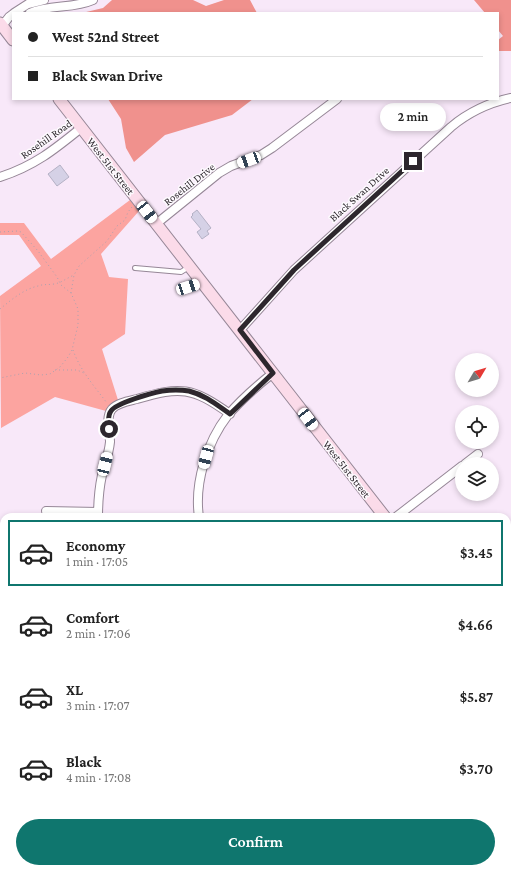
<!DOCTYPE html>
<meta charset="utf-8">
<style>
body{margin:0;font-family:"Crimson Pro",serif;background:#f6f6f6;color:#222;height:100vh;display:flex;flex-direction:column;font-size:15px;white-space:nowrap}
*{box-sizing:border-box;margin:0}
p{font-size:13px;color:#767676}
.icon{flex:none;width:22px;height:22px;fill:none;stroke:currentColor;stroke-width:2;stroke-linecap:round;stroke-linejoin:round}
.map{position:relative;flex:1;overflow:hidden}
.side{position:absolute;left:0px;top:513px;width:511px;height:360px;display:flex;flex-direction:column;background:#fff;border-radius:12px 12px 0 0;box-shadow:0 2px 6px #0003}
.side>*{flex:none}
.guide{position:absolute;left:12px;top:12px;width:487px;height:88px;border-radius:0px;box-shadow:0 2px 6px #0003;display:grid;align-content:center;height:88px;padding:0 16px;background:#fff}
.needle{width:26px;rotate:52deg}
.fabs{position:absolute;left:455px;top:353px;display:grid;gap:8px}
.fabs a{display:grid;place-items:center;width:44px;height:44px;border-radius:50%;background:#fff;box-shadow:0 2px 6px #0003;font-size:20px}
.end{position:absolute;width:18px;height:18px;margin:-9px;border:5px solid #2d272d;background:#fff;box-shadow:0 0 0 2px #fff}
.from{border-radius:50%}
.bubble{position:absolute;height:28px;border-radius:14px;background:#fff;box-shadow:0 2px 6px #0003;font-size:13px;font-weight:600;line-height:28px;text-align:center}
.car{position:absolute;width:12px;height:24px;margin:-12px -6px;border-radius:5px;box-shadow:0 0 3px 1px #0007;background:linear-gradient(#fff 24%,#345 0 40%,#fff 0 76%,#345 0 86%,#fff 0)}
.guide b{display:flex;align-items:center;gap:14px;height:38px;font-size:15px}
.guide b+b{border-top:1px solid #e0e0e0}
.guide i{width:10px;height:10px;background:#222}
ul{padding:7px 0 0;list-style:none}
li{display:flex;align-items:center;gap:12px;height:66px;margin:0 8px 6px;padding:0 8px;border:2px solid transparent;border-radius:0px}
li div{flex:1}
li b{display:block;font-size:15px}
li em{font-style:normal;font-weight:600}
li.active{border-color:#0f766e}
li>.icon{width:36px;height:36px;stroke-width:1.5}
.action{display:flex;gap:8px;margin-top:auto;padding:8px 16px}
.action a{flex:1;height:46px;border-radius:24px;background:#0f766e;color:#fff;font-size:16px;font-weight:600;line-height:46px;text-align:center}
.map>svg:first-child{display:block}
</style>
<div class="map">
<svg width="511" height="873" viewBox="0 0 511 873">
<rect width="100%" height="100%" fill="#f8e8f9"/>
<!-- green -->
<path fill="#fca4a0" d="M130,200L139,211L101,254L109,277L128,279L125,334L102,349L118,400L108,408L106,411L55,397L1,428L0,296L41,266L19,235H0V223H24L51,259Z"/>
<!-- forest -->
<path fill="#f0918d" d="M112,0H193L206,6L224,0H250L257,13H82L103,8Z
M474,0H511V51H498V40L503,36L498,30V13H485Z
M108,99H253L232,115L165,135L134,162L126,148L121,119Z"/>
<!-- building -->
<path fill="#d5d1e6" stroke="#b4b1c5" d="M60,165L69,177L57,186L48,174Z
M197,210L211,228L207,231L209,234L202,239L197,232L201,229L191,217L193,215L192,214Z"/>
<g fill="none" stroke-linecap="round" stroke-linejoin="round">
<!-- lane casing -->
<g stroke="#968797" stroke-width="6">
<path id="lane" d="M135,268L181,272L189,267
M188,287L201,283"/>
</g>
<!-- street casing -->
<g stroke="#968797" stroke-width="10">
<path id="street" d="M14,13L28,4L44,0
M30,13C50,4 73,9 93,0
M2,26L9,17L13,14
M0,177C34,166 54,150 81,128
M156,224L219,173L231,166L261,155L272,148L337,99
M240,330L294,270L451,127C469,112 488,103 511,98
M465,464L478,454
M46,511L98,512
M98,517C98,503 99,489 102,475C105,464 109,453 110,442C110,433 105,417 112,409C117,403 129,401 137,399C181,386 192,387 230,414
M199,517C194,483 207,442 228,415C240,401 258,385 273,373
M396,517L462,466
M0,618L4,623
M507,691L511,688
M0,822L4,819
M271,873L276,869"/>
</g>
<!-- secondary casing -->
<g stroke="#968797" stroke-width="13">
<path id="secondary" d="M0,23L13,40
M59,99L385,517
M507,675L511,680"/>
</g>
<!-- path -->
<path stroke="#ada1ae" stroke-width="1" stroke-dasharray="1 3" stroke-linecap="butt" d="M0,232L18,231L21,232L38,251L57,277L61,285L71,293L78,309V325L72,350L68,357L60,367L50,374L41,375L25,373L0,378
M71,293L74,275L79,266L107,241L117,226L125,220L128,212L132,207
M0,309C11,300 24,289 38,286C43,284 48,285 54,284C61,283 67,278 74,275
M73,350C80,370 94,386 107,403
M55,370H77L84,373"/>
<!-- lane -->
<use href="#lane" stroke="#fff" stroke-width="4"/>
<!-- street -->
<use href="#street" stroke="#fff" stroke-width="8"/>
<!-- secondary -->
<use href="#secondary" stroke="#fbdbe9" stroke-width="11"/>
</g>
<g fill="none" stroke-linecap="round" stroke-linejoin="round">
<!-- route -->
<path stroke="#2d272d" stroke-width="5" d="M109,429C109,423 107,416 111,411C116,403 152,393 162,391C170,390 182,390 189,391C205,395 217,405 230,414L273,373L240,330L294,270L413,161"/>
</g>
<g text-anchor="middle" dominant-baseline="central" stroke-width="3" stroke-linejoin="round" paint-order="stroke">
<!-- street labels -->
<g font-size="11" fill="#2d272d" stroke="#fdfafe">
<text transform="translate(46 139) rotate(-35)">Rosehill Road</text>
<text transform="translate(111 166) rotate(52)">West 51st Street</text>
<text transform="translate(189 184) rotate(-38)">Rosehill Drive</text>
<text transform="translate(359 194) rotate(-42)">Black Swan Drive</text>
<text transform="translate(347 469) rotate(52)">West 51st Street</text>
</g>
</g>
</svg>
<div class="fabs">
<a><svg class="needle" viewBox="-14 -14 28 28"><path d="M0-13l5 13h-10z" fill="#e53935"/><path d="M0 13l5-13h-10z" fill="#767676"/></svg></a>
<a><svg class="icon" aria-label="locate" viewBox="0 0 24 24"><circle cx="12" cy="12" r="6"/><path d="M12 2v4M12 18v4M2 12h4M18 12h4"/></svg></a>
<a><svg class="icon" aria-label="layers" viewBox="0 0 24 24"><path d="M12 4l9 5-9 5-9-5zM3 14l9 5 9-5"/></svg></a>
</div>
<i class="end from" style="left:109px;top:429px"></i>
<i class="end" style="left:413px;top:161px"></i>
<div class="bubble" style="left:380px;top:103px;width:66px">2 min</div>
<i class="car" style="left:249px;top:160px;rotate:250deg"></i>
<i class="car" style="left:147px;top:212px;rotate:142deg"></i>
<i class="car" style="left:188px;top:287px;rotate:72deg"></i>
<i class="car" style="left:308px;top:419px;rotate:143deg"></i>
<i class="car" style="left:206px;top:457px;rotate:195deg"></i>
<i class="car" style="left:105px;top:464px;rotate:14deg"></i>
<div class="guide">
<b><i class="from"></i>West 52nd Street</b>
<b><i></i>Black Swan Drive</b>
</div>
<section class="side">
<ul>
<li class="active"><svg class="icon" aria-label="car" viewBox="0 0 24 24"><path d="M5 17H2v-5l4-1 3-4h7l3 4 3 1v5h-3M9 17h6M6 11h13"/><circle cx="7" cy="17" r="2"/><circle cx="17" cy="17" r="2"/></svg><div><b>Economy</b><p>1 min · 17:05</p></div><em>$3.45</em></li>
<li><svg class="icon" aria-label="car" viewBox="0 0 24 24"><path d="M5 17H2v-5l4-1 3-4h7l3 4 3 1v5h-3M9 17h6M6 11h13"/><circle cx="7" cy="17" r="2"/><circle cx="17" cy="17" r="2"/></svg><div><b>Comfort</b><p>2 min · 17:06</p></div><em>$4.66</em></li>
<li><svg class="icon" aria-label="car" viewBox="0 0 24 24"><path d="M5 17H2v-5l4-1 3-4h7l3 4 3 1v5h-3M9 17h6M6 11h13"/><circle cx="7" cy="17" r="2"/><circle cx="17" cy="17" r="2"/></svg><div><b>XL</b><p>3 min · 17:07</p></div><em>$5.87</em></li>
<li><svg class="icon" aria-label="car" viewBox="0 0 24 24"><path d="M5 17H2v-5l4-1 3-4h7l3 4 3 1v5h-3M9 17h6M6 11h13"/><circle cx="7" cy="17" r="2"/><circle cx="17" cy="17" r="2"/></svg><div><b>Black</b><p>4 min · 17:08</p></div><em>$3.70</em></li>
</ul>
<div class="action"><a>Confirm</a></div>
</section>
</div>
